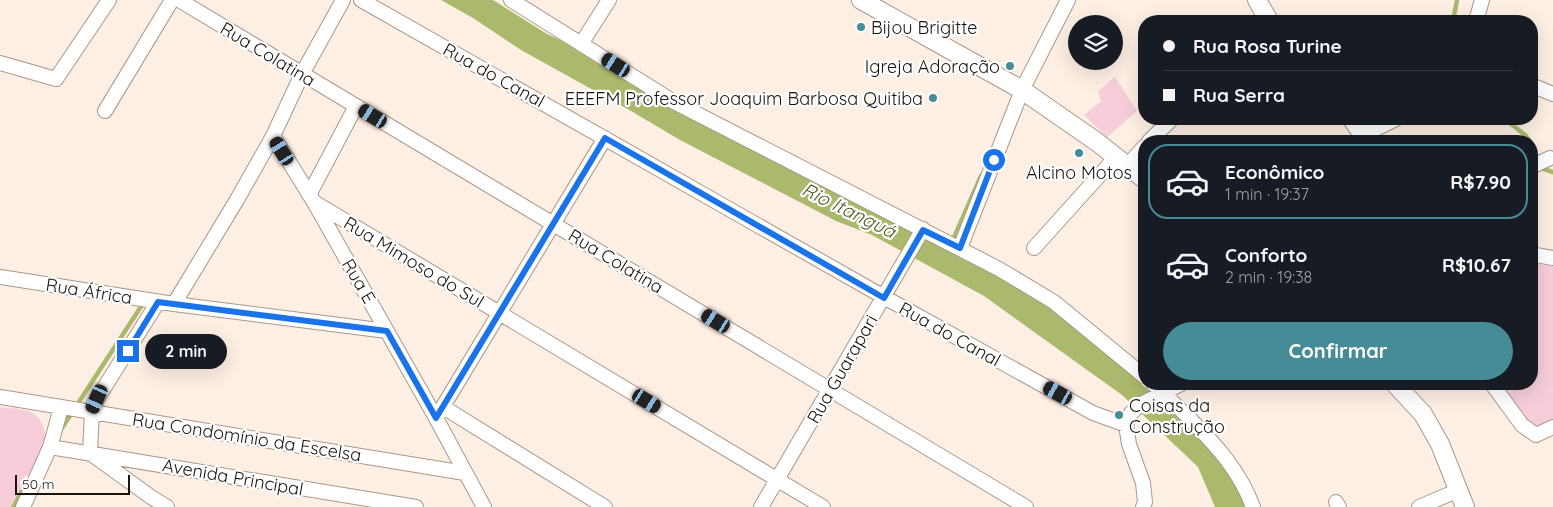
<!DOCTYPE html>
<html lang="pt">
<meta charset="utf-8">
<style>
body{margin:0;font-family:Quicksand,sans-serif;background:#20242c;color:#f1f3f6;height:100vh;display:flex;flex-direction:column;font-size:19px;white-space:nowrap}
*{box-sizing:border-box;margin:0}
p{font-size:16px;color:#9ea1a6}
.icon{flex:none;width:28px;height:28px;fill:none;stroke:currentColor;stroke-width:2;stroke-linecap:round;stroke-linejoin:round}
.map{position:relative;flex:1;overflow:hidden}
.details{position:absolute;left:1138px;top:135px;width:400px;height:255px;display:flex;flex-direction:column;background:#171b24;border-radius:20px;box-shadow:0 5px 20px #0002}
.details>*{flex:none}
.top-card{position:absolute;left:1138px;top:15px;width:400px;height:110px;border-radius:20px;box-shadow:0 5px 20px #0002;display:grid;align-content:center;height:110px;padding:0 25px;background:#171b24}
.tools{position:absolute;left:1068px;top:15px;display:grid;gap:10px}
.tools a{display:grid;place-items:center;width:55px;height:55px;border-radius:50%;background:#171b24;box-shadow:0 5px 20px #0002;font-size:25px}
.scale{position:absolute;left:15px;bottom:12px;width:115px;box-sizing:border-box;padding-left:5px;border:2px solid #1b130d;border-top:0;font-size:14px;line-height:18px;white-space:nowrap;color:#1b130d;-webkit-text-stroke:4px #fff;paint-order:stroke}
.end{position:absolute;width:22px;height:22px;margin:-11px;border:6px solid #1a73e8;background:#fff;box-shadow:0 0 0 2px #fff}
.from{border-radius:50%}
.bubble{position:absolute;height:35px;border-radius:18px;background:#171b24;box-shadow:0 5px 20px #0002;font-size:16px;font-weight:800;line-height:35px;text-align:center}
.car{position:absolute;width:15px;height:30px;margin:-15px -8px;border-radius:6px;box-shadow:0 0 4px 1px #0007;background:linear-gradient(#222 24%,#8ab4d8 0 40%,#222 0 76%,#8ab4d8 0 86%,#222 0)}
.top-card b{display:flex;align-items:center;gap:18px;height:48px;font-size:19px}
.top-card b+b{border-top:1px solid #363941}
.top-card i{width:12px;height:12px;background:#f1f3f6}
ul{padding:9px 0 0;list-style:none}
li{display:flex;align-items:center;gap:15px;height:75px;margin:0 10px 8px;padding:0 15px;border:2px solid transparent;border-radius:20px}
li div{flex:1}
li b{display:block;font-size:19px}
li em{font-style:normal;font-weight:800}
li.active{border-color:#458c96}
li>.icon{width:45px;height:45px;stroke-width:1.5}
.cta{display:flex;gap:10px;margin-top:auto;padding:10px 25px}
.cta a{flex:1;height:58px;border-radius:30px;background:#458c96;color:#fff;font-size:20px;font-weight:800;line-height:58px;text-align:center}
.map>svg:first-child{display:block}
</style>
<div class="map">
<svg width="1553" height="507" viewBox="0 0 1553 507">
<rect width="100%" height="100%" fill="#feefe5"/>
<!-- green -->
<path fill="#f7cdda" d="M1115,77L1137,111L1107,137L1084,115L1101,101L1098,91Z
M1531,258L1553,263V424L1537,431L1524,423L1500,384H1531Z
M0,407C10,409 26,408 34,414C41,419 46,429 45,438C42,455 19,490 10,507H0Z"/>
<!-- water -->
<path fill="#aab96b" d="M441,0H493L547,34L589,53L994,268L1100,343L1158,400L1176,415L1210,450L1234,480L1249,507H1215L1198,467L1122,395L984,296L872,235L836,221L680,140L631,111L521,50L473,18Z"/>
<g fill="none" stroke-linecap="round" stroke-linejoin="round">
<!-- stream -->
<path stroke="#aab96b" stroke-width="4.5" d="M1453,21L1457,0
M1505,119L1525,135L1530,141
M1531,143V150
M1538,167L1553,172
M952,242L981,176
M60,431L144,302
M13,507L28,480"/>
<!-- minor casing -->
<g stroke="#ad9686" stroke-width="16">
<path id="minor" d="M179,0L1026,507
M361,0L884,297L1093,413L1126,425
M511,0L674,102L999,269L1054,302L1144,376
M1476,21L1482,0
M581,44L609,0
M0,63L56,79L109,0
M1531,85L1553,94
M105,111L172,0
M1363,135L1396,119
M273,136L314,202L436,418L484,507
M1149,141L1172,119
M1127,166L1144,147
M1531,167L1550,158
M309,195L356,106
M314,202L823,507
M960,248L1022,90L1068,0
M1034,248L1116,157
M1531,254L1553,258
M0,277L174,304L387,331
M158,302L97,399L92,411L90,453L151,497L167,507
M174,304L238,198L273,136L302,74L343,0
M1153,384C1166,395 1178,407 1190,419C1216,445 1240,471 1253,507
M1492,384L1522,425L1536,435L1553,427
M0,397L465,473
M443,407L605,507
M436,418L605,138
M50,447L416,507
M1336,502L1339,507
M23,507L50,447L61,408
M761,507L923,229
M1143,507L1145,502L1143,483L1129,444L1126,425L1131,413L1141,404L1181,384
M1419,507L1459,490"/>
</g>
<!-- tertiary casing -->
<g stroke="#ad9686" stroke-width="20">
<path id="tertiary" d="M861,0L1022,90L1097,142L1144,179
M1257,0L1269,21
M1352,119L1363,135L1364,141
M1395,384L1423,414L1440,444L1465,507"/>
</g>
<!-- minor -->
<use href="#minor" stroke="#fff" stroke-width="14"/>
<!-- tertiary -->
<use href="#tertiary" stroke="#fff" stroke-width="18"/>
</g>
<g fill="none" stroke-linecap="round" stroke-linejoin="round">
<!-- route -->
<path stroke="#1a73e8" stroke-width="6" d="M128,351L158,302L387,331L436,418L605,138L884,298L923,230L960,248L994,160"/>
</g>
<!-- markers -->
<g fill="#458c96" stroke="#fff" stroke-width="2">
<circle cx="861" cy="27" r="5"/>
<circle cx="1010" cy="66" r="5"/>
<circle cx="933" cy="98" r="5"/>
<circle cx="1079" cy="153" r="5"/>
<circle cx="1119" cy="415" r="5"/>
</g>
<g text-anchor="middle" dominant-baseline="central" stroke-width="4.5" stroke-linejoin="round" paint-order="stroke">
<!-- poi labels -->
<g font-size="18" fill="#1b130d" stroke="#fff" text-anchor="start">
<text x="871" y="27">Bijou Brigitte</text>
<text x="1000" y="66" text-anchor="end">Igreja Adoração</text>
<text x="923" y="98" text-anchor="end">EEEFM Professor Joaquim Barbosa Quitiba</text>
<text x="1079" y="172" text-anchor="middle">Alcino Motos</text>
<text x="1129" y="405">Coisas da<tspan x="1129" dy="21">Construção</tspan></text>
</g>
<!-- street labels -->
<g font-size="18" fill="#1b130d" stroke="#fff">
<text transform="translate(268 54) rotate(31)">Rua Colatina</text>
<text transform="translate(494 75) rotate(29)">Rua do Canal</text>
<text transform="translate(616 261) rotate(31)">Rua Colatina</text>
<text transform="translate(414 262) rotate(31)">Rua Mimoso do Sul</text>
<text transform="translate(359 281) rotate(60)">Rua E</text>
<text transform="translate(89 291) rotate(9)">Rua África</text>
<text transform="translate(950 334) rotate(29)">Rua do Canal</text>
<text transform="translate(842 369) rotate(-60)">Rua Guarapari</text>
<text transform="translate(247 437) rotate(9)">Rua Condomínio da Escelsa</text>
<text transform="translate(233 477) rotate(10)">Avenida Principal</text>
</g>
<!-- water labels -->
<g font-size="19" font-style="italic" fill="#505921" stroke="#fff">
<text transform="translate(849 210) rotate(26)">Rio Itanguá</text>
</g>
</g>
</svg>
<div class="tools">
<a><svg class="icon" aria-label="layers" viewBox="0 0 24 24"><path d="M12 4l9 5-9 5-9-5zM3 14l9 5 9-5"/></svg></a>
</div>
<div class="scale">50 m</div>
<i class="end from" style="left:994px;top:160px"></i>
<i class="end" style="left:128px;top:351px"></i>
<div class="bubble" style="left:145px;top:334px;width:82px">2 min</div>
<i class="car" style="left:616px;top:65px;rotate:302deg"></i>
<i class="car" style="left:373px;top:116px;rotate:301deg"></i>
<i class="car" style="left:282px;top:151px;rotate:328deg"></i>
<i class="car" style="left:716px;top:321px;rotate:301deg"></i>
<i class="car" style="left:1058px;top:393px;rotate:299deg"></i>
<i class="car" style="left:97px;top:399px;rotate:204deg"></i>
<i class="car" style="left:647px;top:401px;rotate:121deg"></i>
<div class="top-card">
<b><i class="from"></i>Rua Rosa Turine</b>
<b><i></i>Rua Serra</b>
</div>
<section class="details">
<ul>
<li class="active"><svg class="icon" aria-label="car" viewBox="0 0 24 24"><path d="M5 17H2v-5l4-1 3-4h7l3 4 3 1v5h-3M9 17h6M6 11h13"/><circle cx="7" cy="17" r="2"/><circle cx="17" cy="17" r="2"/></svg><div><b>Econômico</b><p>1 min · 19:37</p></div><em>R$7.90</em></li>
<li><svg class="icon" aria-label="car" viewBox="0 0 24 24"><path d="M5 17H2v-5l4-1 3-4h7l3 4 3 1v5h-3M9 17h6M6 11h13"/><circle cx="7" cy="17" r="2"/><circle cx="17" cy="17" r="2"/></svg><div><b>Conforto</b><p>2 min · 19:38</p></div><em>R$10.67</em></li>
</ul>
<div class="cta"><a>Confirmar</a></div>
</section>
</div>
